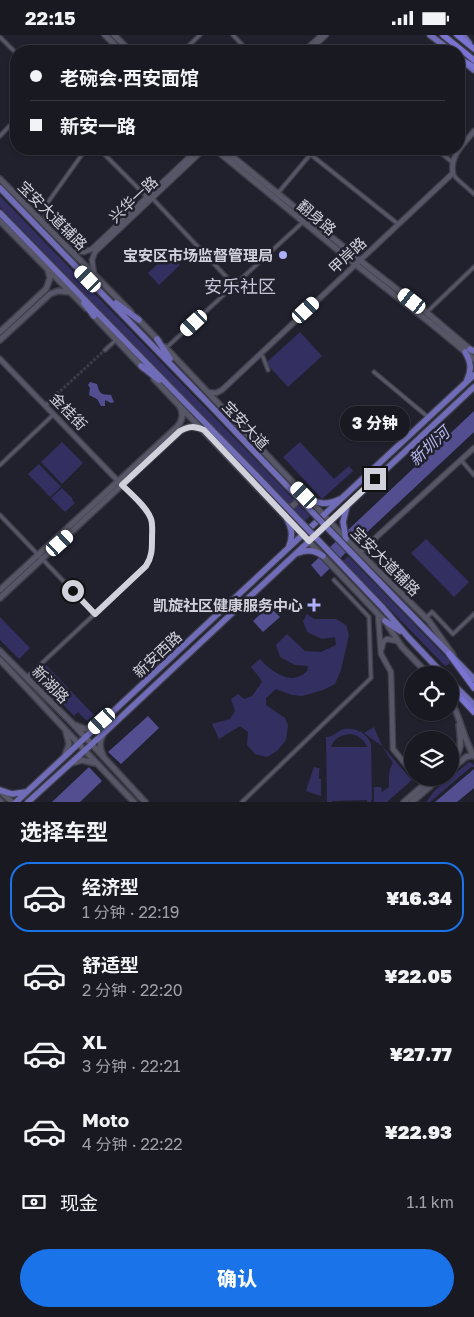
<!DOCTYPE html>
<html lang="zh">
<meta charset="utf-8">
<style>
body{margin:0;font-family:"Golos Text","Noto Sans SC",sans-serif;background:#26262f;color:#f1f3f6;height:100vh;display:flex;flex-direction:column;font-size:19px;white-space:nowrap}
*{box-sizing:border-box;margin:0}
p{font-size:16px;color:#9fa0a5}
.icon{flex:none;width:28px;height:28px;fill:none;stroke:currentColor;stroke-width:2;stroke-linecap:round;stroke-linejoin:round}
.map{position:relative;height:767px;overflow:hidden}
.sheet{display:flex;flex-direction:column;background:#191922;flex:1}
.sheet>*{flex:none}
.top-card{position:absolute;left:10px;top:10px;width:455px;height:110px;border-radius:20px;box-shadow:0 1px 4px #0004,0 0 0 1px #373840;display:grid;align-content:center;height:110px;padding:0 20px;background:#191922}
.buttons{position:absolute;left:404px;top:631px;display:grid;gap:10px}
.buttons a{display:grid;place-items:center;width:55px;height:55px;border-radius:50%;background:#191922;box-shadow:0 1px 4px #0004,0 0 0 1px #373840;font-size:25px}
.end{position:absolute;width:22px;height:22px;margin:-11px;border:6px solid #d0d1da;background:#111;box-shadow:0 0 0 2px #111}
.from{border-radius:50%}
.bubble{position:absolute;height:35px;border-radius:18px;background:#191922;box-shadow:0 1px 4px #0004,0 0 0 1px #373840;font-size:16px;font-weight:800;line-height:35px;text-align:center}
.car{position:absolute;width:15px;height:30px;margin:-15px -8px;border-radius:6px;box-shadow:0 0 4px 1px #0007;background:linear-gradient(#fff 24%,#345 0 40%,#fff 0 76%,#345 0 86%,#fff 0)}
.top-card b{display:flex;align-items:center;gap:18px;height:48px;font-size:19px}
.top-card b+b{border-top:1px solid #373840}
.top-card i{width:12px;height:12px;background:#f1f3f6}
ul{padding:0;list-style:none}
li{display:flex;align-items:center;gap:15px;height:70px;margin:0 10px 8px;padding:0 10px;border:2px solid transparent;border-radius:20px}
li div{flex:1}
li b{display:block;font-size:19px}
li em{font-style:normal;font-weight:800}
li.selected{border-color:#1a73e8}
li>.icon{width:45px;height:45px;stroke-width:1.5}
h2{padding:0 20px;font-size:22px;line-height:60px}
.pay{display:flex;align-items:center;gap:12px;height:55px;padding:0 20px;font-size:19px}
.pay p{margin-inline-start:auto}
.primary-button{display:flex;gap:10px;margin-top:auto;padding:10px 20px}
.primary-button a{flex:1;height:58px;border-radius:30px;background:#1a73e8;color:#fff;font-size:20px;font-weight:800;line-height:58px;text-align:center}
.status{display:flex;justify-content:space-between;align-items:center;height:35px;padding:0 25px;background:#191922;direction:ltr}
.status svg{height:14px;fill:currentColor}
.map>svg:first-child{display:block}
</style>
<div class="status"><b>22:15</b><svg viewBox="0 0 49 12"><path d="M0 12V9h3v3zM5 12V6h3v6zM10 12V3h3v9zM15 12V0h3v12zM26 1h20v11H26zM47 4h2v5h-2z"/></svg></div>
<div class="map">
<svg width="474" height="767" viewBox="0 0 474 767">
<rect width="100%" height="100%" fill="#21212e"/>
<!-- green -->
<path fill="#332f60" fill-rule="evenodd" d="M0,161L310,481L305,486L0,172Z
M169,219L180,230L159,250L148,238Z
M300,297L322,321L288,352L266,328Z
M62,407L83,428L62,449L41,427Z
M300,407L334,444L349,431L353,436L322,464L283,422Z
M39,429L61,452L50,462L28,439Z
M62,453L73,464L72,465L75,468L65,477L51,463Z
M426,504L469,547L454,562L411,518Z
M348,521L449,625L450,628L446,631L444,630L343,526Z
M307,579L314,584H336L346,590L349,600L341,635L335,649L323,655L302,661L292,660L276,654L266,663V670L285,683L288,690L286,705L277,716L267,722L255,719L247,710L248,697L240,691L219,704L212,689L230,684L235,676L231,664L238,659L244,664L252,661L262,647L260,643L251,632L260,624C269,634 286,648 300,641C303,640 305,638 307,636L308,631L295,630L280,622L276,610L287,599L305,616L321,617L336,610L335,602L322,604L307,597L303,586Z
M0,582L30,613L19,624L0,605Z
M46,630L94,680L87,686L78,677L74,681L35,640Z
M374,692L382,711L412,745L387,767H374V752H381L382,757L389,752C389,743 388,735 393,728L382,711L364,698Z
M344,694C356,693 366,697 371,709L372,763L371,767H367V765L332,766V767H327L326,702C333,702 336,697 344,694ZM350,699C358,700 364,704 367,712H331C334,703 341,700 350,699Z
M469,727L474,730V732H471L430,767H426L435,755Z
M314,732L321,734L319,735V744H321V761L306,756Z"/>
<!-- water -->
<path fill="#524e8f" d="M90,347L97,349C100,360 101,359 111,360L114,367L111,368L105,365V371H101L97,364L89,360L90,353L88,350Z
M474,376V397L364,500L321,542L311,530Z
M269,571L280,582L263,597L253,586Z
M148,681L159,693L121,729L108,717Z
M89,732L102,746L80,767H52Z
M474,734V753L457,767H435Z"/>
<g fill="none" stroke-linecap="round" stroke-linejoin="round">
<!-- minor-tunnel -->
<path stroke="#3b3b48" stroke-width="3" stroke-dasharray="3 1.5" stroke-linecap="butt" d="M57,359L105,315"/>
<!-- minor casing -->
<g stroke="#3d3e49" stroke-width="5.5">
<path id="minor" d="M233,0L248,16
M0,2L16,18
M183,16L200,0
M0,101L16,84
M99,114L147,162L152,163L234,250
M360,114L364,116
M436,114L452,127
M310,119L398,189
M453,138L456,143L474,159
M278,158L315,114
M45,189L46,170L86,114
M427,277L474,232
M166,313L303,187
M105,315L116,305
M260,319L263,322L268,335
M374,337L428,382
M46,370L57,359
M461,425L474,440
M0,430L54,379
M0,480L95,579
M426,583L432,577L453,599L474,579
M27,642L144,533C151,525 152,518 152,507C152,501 153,494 152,487C150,474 132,460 122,450
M242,767L371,643L369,582L334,545"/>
</g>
<!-- tertiary casing -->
<g stroke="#3d3e49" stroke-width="7">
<path id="tertiary" d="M304,16L322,0
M309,16L326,0
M71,215L84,217L92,214L198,114
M94,238L92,225L95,217L204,114
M0,324L118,446
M207,357L216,358L222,355L453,138C449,121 465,108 474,96
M360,517L474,413
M378,579L381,619L391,637L393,714L412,737
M382,613L383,607L387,604L397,606
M417,742L425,751"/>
</g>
<!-- secondary casing -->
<g stroke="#3d3e49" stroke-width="8">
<path id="secondary" d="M105,0L121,16
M114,0L130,16
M215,114L350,225L428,286L474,324
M223,114L367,231L426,277L472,316
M0,144L131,277
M0,186L86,273
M92,279L143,333
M137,283L159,306
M0,297L46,254L50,243L48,235
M0,305L50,259L58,256L70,257
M165,312L346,504L429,586L453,620
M154,344L378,579L385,586L402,612L429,640
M286,473C294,472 298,467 298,459
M0,555L177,392C182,386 184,379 180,372
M0,563L180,396C188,391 193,391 202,394
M0,616L72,688L145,767
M0,625C45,672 89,721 134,767
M450,665C461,682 463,704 474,721
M75,690L85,694L96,691
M65,720L69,709L66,697
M103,720C99,713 99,707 103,700
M72,728L82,725L94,728
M450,728C463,717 461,706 459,690
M450,735L466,722L474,720
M0,756L12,767
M0,766L1,767
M404,767L433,742
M412,767L441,742"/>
</g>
<!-- primary casing -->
<g stroke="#3d3e49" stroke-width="8">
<path id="primary" d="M430,0L451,16
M463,0L469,8
M459,23L474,35
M0,153L208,368L266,429
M0,178L256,440
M84,268L94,281
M116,268L139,285
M157,304L170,324
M470,314L474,316
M465,317C471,327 472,334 467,345
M141,331L159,345
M304,460C316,469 326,471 340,464
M285,480C291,492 294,499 289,511
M346,504L343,487L347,471
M298,518C307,514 315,515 323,521
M394,562L474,644
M383,573L408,602L444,640
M385,586L400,596
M453,649L474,670
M0,755L12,759L26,757
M16,767L474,340
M28,767L104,698L474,352"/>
</g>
<!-- trunk casing -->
<g stroke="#3d3e49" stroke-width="8">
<path id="trunk" d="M443,0L474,25
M457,0L474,14
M465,27L474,32
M449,619L474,653
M450,648L460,662L474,677"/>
</g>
<!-- minor -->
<use href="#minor" stroke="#565666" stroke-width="3"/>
<!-- tertiary -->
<use href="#tertiary" stroke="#565666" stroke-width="4.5"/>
<!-- secondary -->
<use href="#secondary" stroke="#565666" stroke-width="5"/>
<!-- primary -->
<use href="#primary" stroke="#716cb7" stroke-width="5.5"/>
<!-- trunk -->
<use href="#trunk" stroke="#7a73d2" stroke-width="5.5"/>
<!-- primary-bridge casing -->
<g stroke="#3d3e49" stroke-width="8" stroke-linecap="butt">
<path id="primary-bridge" d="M266,429L394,562
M256,440L383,573"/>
</g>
<!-- primary-bridge -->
<use href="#primary-bridge" stroke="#716cb7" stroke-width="5.5"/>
</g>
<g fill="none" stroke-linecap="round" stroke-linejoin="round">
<!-- route -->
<path stroke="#d0d1da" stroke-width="6" d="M73,556L95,579L146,531C152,522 152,514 152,504C152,497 153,490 151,484C147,472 131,459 122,450L180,396C189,391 194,391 204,395L309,506L375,444"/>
</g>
<!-- markers -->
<g fill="#afaefa" stroke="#21212e" stroke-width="2">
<circle cx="283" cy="220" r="5"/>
<path d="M311.5 562.5h5v5h5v5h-5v5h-5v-5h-5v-5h5z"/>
</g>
<g text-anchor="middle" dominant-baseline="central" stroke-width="5" stroke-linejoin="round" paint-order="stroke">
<!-- street labels -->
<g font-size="15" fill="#d0d1da" stroke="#21212e">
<text transform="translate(133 164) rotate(-43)">兴华一路</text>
<text transform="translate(53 180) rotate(45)">宝安大道辅路</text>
<text transform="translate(317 182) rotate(40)">翻身路</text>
<text transform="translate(347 220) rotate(-43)">甲岸路</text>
<text transform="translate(69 376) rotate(46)">金桂街</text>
<text transform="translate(246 390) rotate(47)">宝安大道</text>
<text transform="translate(386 526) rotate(45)">宝安大道辅路</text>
<text transform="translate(157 619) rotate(-43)">新安西路</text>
<text transform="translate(51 649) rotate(46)">新湖路</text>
</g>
<!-- poi labels -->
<g font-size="15" font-weight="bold" fill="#d0d1da" stroke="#21212e" text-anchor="end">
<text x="273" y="220">宝安区市场监督管理局</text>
<text x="303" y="570">凯旋社区健康服务中心</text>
</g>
<!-- water labels -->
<g font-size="16" font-style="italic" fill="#b8b9f1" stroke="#21212e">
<text transform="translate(429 411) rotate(-43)">新圳河</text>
</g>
<!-- quarter labels -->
<g font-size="18" fill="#c3c4d5" stroke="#21212e">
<text x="240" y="251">安乐社区</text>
</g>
</g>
</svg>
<div class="buttons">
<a><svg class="icon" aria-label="locate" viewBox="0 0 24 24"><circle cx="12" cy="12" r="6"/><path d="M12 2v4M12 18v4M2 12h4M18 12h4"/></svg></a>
<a><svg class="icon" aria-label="layers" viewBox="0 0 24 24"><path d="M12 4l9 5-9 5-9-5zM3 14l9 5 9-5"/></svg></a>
</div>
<i class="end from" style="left:73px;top:556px"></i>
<i class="end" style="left:375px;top:444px"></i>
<div class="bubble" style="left:340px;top:371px;width:70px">3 分钟</div>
<i class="car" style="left:88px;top:244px;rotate:316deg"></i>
<i class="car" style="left:412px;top:266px;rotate:308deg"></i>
<i class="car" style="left:306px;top:275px;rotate:47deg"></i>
<i class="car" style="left:194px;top:288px;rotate:227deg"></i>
<i class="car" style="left:304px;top:460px;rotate:316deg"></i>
<i class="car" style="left:60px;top:508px;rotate:48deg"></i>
<i class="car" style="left:102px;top:686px;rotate:228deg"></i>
<div class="top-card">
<b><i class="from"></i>老碗会·西安面馆</b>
<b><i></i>新安一路</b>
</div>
</div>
<section class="sheet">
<h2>选择车型</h2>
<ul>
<li class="selected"><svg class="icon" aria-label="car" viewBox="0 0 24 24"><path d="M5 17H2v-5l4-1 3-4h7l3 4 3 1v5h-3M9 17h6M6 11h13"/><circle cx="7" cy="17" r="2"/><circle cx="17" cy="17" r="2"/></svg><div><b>经济型</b><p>1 分钟 · 22:19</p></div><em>¥16.34</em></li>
<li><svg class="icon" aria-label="car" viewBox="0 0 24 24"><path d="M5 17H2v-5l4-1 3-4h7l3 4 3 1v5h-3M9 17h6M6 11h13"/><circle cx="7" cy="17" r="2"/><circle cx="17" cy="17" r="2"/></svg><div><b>舒适型</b><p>2 分钟 · 22:20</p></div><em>¥22.05</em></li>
<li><svg class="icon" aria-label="car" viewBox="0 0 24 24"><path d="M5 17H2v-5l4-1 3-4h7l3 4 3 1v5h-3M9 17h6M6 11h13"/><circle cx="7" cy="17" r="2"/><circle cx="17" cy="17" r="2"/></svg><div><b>XL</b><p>3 分钟 · 22:21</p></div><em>¥27.77</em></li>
<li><svg class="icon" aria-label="car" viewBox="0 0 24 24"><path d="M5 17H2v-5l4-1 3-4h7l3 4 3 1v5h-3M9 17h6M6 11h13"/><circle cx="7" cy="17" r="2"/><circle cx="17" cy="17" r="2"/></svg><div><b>Moto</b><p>4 分钟 · 22:22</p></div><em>¥22.93</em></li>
</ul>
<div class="pay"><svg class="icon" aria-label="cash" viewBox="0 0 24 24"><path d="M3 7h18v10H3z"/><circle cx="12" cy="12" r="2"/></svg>现金<p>1.1 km</p></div>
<div class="primary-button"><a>确认</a></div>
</section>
